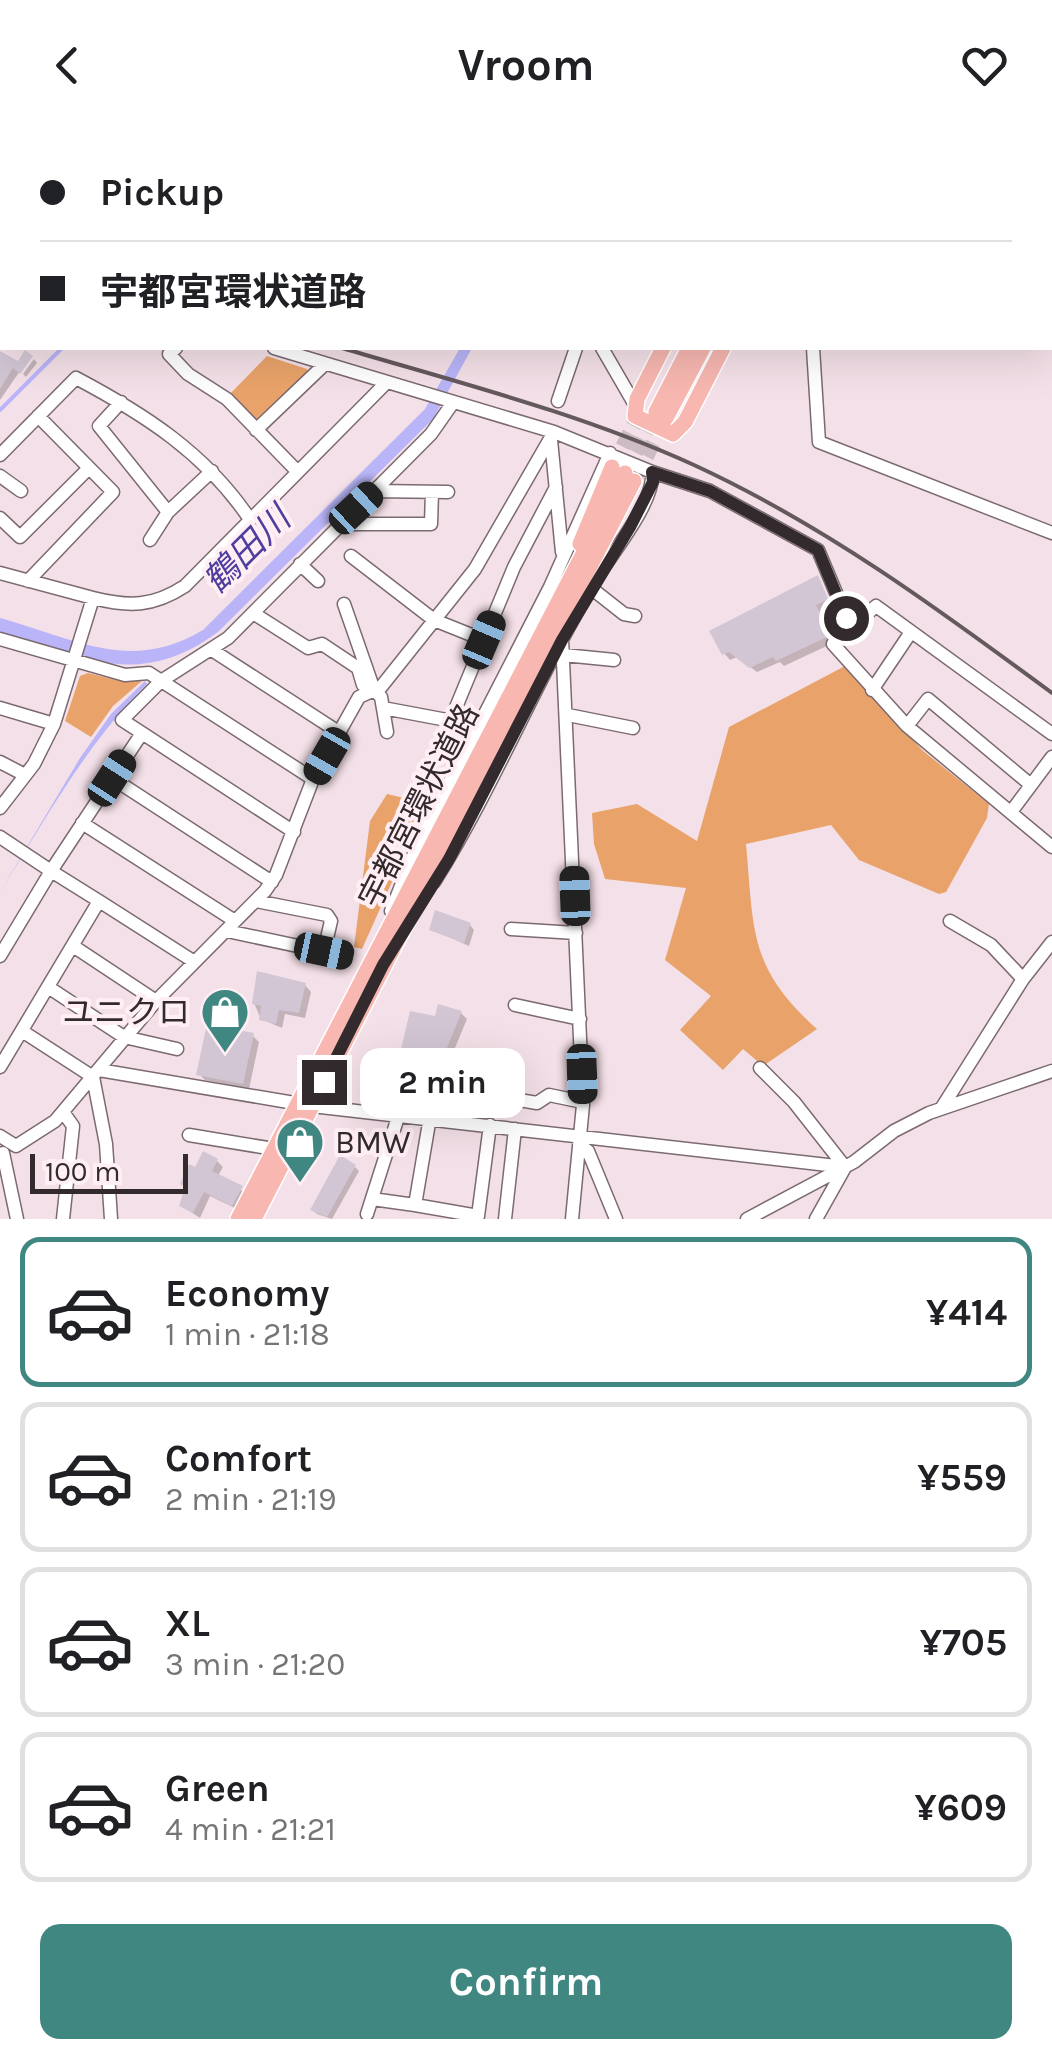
<!DOCTYPE html>
<meta charset="utf-8">
<style>
body{margin:0;font-family:Karla,"Noto Sans JP",sans-serif;background:#f6f6f6;color:#202124;height:100vh;display:flex;flex-direction:column;font-size:38px;white-space:nowrap}
*{box-sizing:border-box;margin:0}
p{font-size:32px;color:#757577}
.icon{flex:none;width:55px;height:55px;fill:none;stroke:currentColor;stroke-width:2;stroke-linecap:round;stroke-linejoin:round}
.map{position:relative;height:1089px;overflow:hidden}
.side{display:flex;flex-direction:column;background:#fff;flex:1}
.side>*{flex:none}
.top-card{position:absolute;left:0px;top:0px;width:1052px;height:220px;box-shadow:0 10px 40px #0002;display:grid;align-content:center;height:220px;padding:0 40px;background:#fff}
.scale{position:absolute;left:30px;bottom:25px;width:158px;box-sizing:border-box;padding-left:10px;border:5px solid #322a2d;border-top:0;font-size:28px;line-height:35px;white-space:nowrap;color:#322a2d;-webkit-text-stroke:8px #ffeff5;paint-order:stroke}
.end{position:absolute;width:45px;height:45px;margin:-22px;border:12px solid #322a2d;background:#fff;box-shadow:0 0 0 5px #fff}
.from{border-radius:50%}
.bubble{position:absolute;height:70px;border-radius:20px;background:#fff;box-shadow:0 10px 40px #0002;font-size:32px;font-weight:700;line-height:70px;text-align:center}
.car{position:absolute;width:30px;height:60px;margin:-30px -15px;border-radius:12px;box-shadow:0 0 8px 2px #0007;background:linear-gradient(#222 24%,#8ab4d8 0 40%,#222 0 76%,#8ab4d8 0 86%,#222 0)}
.top-card b{display:flex;align-items:center;gap:35px;height:95px;font-size:38px}
.top-card b+b{border-top:2px solid #e0e0e0}
.top-card i{width:25px;height:25px;background:#202124}
ul{padding:18px 0 0;list-style:none}
li{display:flex;align-items:center;gap:30px;height:150px;margin:0 20px 15px;padding:0 20px;border:5px solid #e0e0e0;border-radius:20px}
li div{flex:1}
li b{display:block;font-size:38px}
li em{font-style:normal;font-weight:700}
li.selected{border-color:#408781}
li>.icon{width:90px;height:90px;stroke-width:1.5}
.primary-button{display:flex;gap:20px;margin-top:auto;padding:20px 40px}
.primary-button a{flex:1;height:115px;border-radius:20px;background:#408781;color:#fff;font-size:40px;font-weight:700;line-height:115px;text-align:center}
header{display:flex;justify-content:space-between;align-items:center;height:130px;padding:0 40px;background:#fff;font-size:45px;font-weight:700}
.map>svg:first-child{display:block}
</style>
<header><svg class="icon" aria-label="back" viewBox="0 0 24 24"><path d="M15 5l-7 7 7 7"/></svg>Vroom<svg class="icon" aria-label="heart" viewBox="0 0 24 24"><path d="M12 20l-8-8c-3-5 5-10 8-4 3-6 11-1 8 4z"/></svg></header>
<div class="map">
<svg width="1052" height="1089" viewBox="0 0 1052 1089">
<rect width="100%" height="100%" fill="#f4e0e8"/>
<!-- green -->
<path fill="#e9a36a" d="M267,226L307,239L308,245L257,294L229,265Z
M845,536L922,620L989,674L987,688L946,762L939,764L859,730L831,695L746,714C754,799 748,838 817,899L763,936L743,919L723,940L680,900L711,866L665,830L686,758L605,749L594,714L592,683L637,674L697,711L729,597Z
M88,543L120,551L143,550L113,576L91,607L65,591L80,546Z
M387,664L430,674L417,698H395L383,724L400,734L362,819L354,817L370,691Z"/>
<!-- water -->
<path fill="#b9b5f8" d="M460,218H472L433,289L218,502C139,560 84,528 0,502V488C74,508 130,544 203,500L425,279Z
M145,551L147,554C86,614 45,690 0,762L80,628L111,584Z"/>
<!-- shadow -->
<path fill="#0003" d="M516,0H547L549,2H514Z
M34,229L37,233L26,247L23,244Z
M19,235L20,241L0,270V237Z
M817,449L832,476L820,482L834,509L831,514L784,536L780,532L757,542L737,527L730,530L724,523Z
M470,795L474,800L469,816L431,799Z
M305,855L311,862L305,888L285,884L282,898L261,889L254,873Z
M461,883L467,889L447,937L438,983L397,980L391,974L437,889Z
M252,905L259,912L249,959L205,950L199,944Z
M217,1031L223,1037L218,1046L247,1064L239,1080L210,1066L200,1088L182,1076L196,1041Z
M355,1037L359,1041L332,1089L317,1084L313,1080Z"/>
<g fill="none" stroke-linecap="round" stroke-linejoin="round">
<!-- stream -->
<path stroke="#b9b5f8" stroke-width="4" d="M501,2L504,0
M0,280L62,218"/>
</g>
<!-- building -->
<path fill="#d2c6d4" d="M25,220L33,226L20,244L13,238L0,259V221L18,231Z
M818,445L828,469L816,475L829,501L825,508L776,531L773,527L749,538L729,522L722,525L709,501Z
M435,780L471,793L464,813L429,800Z
M257,841L306,853L299,883L279,880L276,894L259,890L261,876L252,874Z
M438,874L462,881L442,930L433,977L388,975L410,881L435,886Z
M207,894L254,903L243,954L196,945Z
M203,1021L218,1029L212,1041L243,1056L232,1076L204,1062L193,1083L179,1076L185,1057L180,1054L189,1034L195,1037Z
M340,1025L356,1035L327,1087L310,1080Z"/>
<g fill="none" stroke-linecap="round" stroke-linejoin="round">
<!-- major-tunnel -->
<path stroke="#cdbcc3" stroke-width="15" stroke-dasharray="15 8" stroke-linecap="butt" d="M612,337L644,276
M625,343L655,284
M636,347L666,288"/>
<!-- minor casing -->
<g stroke="#7b6a70" stroke-width="15">
<path id="minor" d="M78,0L84,2
M296,0L298,2
M313,2L316,0
M905,2L910,0
M0,62L2,63
M1050,74H1052
M0,129L2,130
M0,153L2,146
M1050,171L1052,167
M176,218L169,224L188,244L227,269L296,340
M274,218L554,302L652,342C655,372 612,423 596,449C537,547 495,655 434,752
M602,218L635,275
M813,218L819,312L1052,403
M558,271L576,218
M121,272L99,296L168,382L212,341
M256,300L325,234
M551,310L562,422
M0,325L76,248C144,284 205,323 249,388
M652,342L710,361L818,420L847,489L833,514
M0,346L21,361
M374,361L448,362
M0,388L20,407L89,338
M339,394H431L432,362
M150,410L168,382
M351,426L434,490L484,510
M300,434L318,451
M0,443L93,468
M28,451L113,362L38,286
M591,458L624,484L635,486
M344,474L374,560L381,567L387,602
M253,483L308,518L322,514L358,538L363,555L374,560
M842,506L876,476L1052,604
M0,509L125,545L149,543L313,649
M562,509L583,975L572,1089
M833,514L907,596L1052,717
M212,520L340,603
M564,525L614,530
M872,560L911,502
M0,578L54,594L34,634L0,678
M383,578L447,590L452,587L514,437L556,357
M568,585L633,598
M54,594L93,468C129,477 153,477 185,456L385,254
M907,596L928,569L1031,655
M142,603L294,702
M0,632L25,645
M112,648L272,752
M1011,682L1052,627
M82,693L235,791
M0,707L51,741L0,826
M99,771L51,741L142,603L122,590L161,551L228,508L431,304L452,274
M256,771L327,785L331,791L324,821
M391,781L417,716L550,457L610,323
M511,799L576,803
M227,801L345,826
M73,816L156,871
M1023,849L1052,812
M48,857L124,907L177,919
M515,875L580,889
M22,901L93,947L106,1014L111,1089
M0,937L99,771L193,831
M760,938L794,972L845,1037
M99,940L312,976L845,1037
M465,961L537,973L549,965L583,972
M941,979L1023,849L991,815L950,791
M63,982L73,996L63,1089
M430,987L415,1075L478,1086L490,995
M189,1005L274,1019
M0,1006L16,1016L55,991L156,871L265,761L276,745L313,649L359,567L381,557L475,439L554,302
M580,1015L588,1021L616,1089
M3,1023L17,1089
M372,1069L415,1075
M367,1084L399,984
M505,1089L515,999
M747,1089L854,1032L894,1001L929,983L1052,941
M816,1089L844,1039"/>
</g>
<!-- major casing -->
<g stroke="#fff" stroke-width="18">
<path id="major" d="M806,0L811,2
M783,2L784,0
M828,2L830,0
M986,2L987,0
M0,184H2
M663,218L637,269L635,286L673,304L685,292L723,218
M656,282L689,218
M666,288L703,218
M580,414L612,337
M238,1089L625,343
M254,1089L634,351"/>
</g>
<!-- minor -->
<use href="#minor" stroke="#fff" stroke-width="12"/>
<!-- major -->
<use href="#major" stroke="#f8b7b1" stroke-width="15"/>
<!-- rail -->
<path stroke="#64595d" stroke-width="4" d="M0,112L2,113
M342,218C460,253 582,284 694,335C824,395 937,478 1052,563"/>
</g>
<g fill="none" stroke-linecap="round" stroke-linejoin="round">
<!-- route -->
<path stroke="#322a2d" stroke-width="12" d="M324,952L383,835L449,729L562,510L630,397L653,352L652,342L710,361L818,420L846,488"/>
</g>
<!-- icons -->
<defs>
<g id="shop-pin" transform="scale(2.5)"><path d="M0 17L-7.5 6A9.5 9.5 0 1 1 7.5 6Z" fill="#408781" stroke="#ffeff5"/><path d="M-5-2.5h2.3a2.7 3.5 0 0 1 5.4 0H5L5.5 6h-11ZM-1.5-2.5h3a1.5 2.3 0 0 0-3 0Z" fill="#fff"/></g>
</defs>
<g fill-rule="evenodd">
<use href="#shop-pin" x="225" y="882"/>
<use href="#shop-pin" x="300" y="1012"/>
</g>
<g text-anchor="middle" dominant-baseline="central" stroke-width="8" stroke-linejoin="round" paint-order="stroke">
<!-- street labels -->
<g font-size="32" fill="#322a2d" stroke="#ffeff5">
<text transform="translate(419 676) rotate(-63)">宇都宮環状道路</text>
</g>
<!-- poi labels -->
<g font-size="32" fill="#322a2d" stroke="#ffeff5" text-anchor="end">
<text x="190" y="882">ユニクロ</text>
<text x="335" y="1012" text-anchor="start">BMW</text>
</g>
<!-- water labels -->
<g font-size="35" font-style="italic" fill="#4f3e9d" stroke="#ffeff5">
<text transform="translate(247 420) rotate(-45)">鶴田川</text>
</g>
</g>
</svg>
<div class="scale">100 m</div>
<i class="end from" style="left:846px;top:488px"></i>
<i class="end" style="left:324px;top:952px"></i>
<div class="bubble" style="left:360px;top:918px;width:165px">2 min</div>
<i class="car" style="left:356px;top:378px;rotate:47deg"></i>
<i class="car" style="left:484px;top:510px;rotate:23deg"></i>
<i class="car" style="left:327px;top:626px;rotate:210deg"></i>
<i class="car" style="left:112px;top:648px;rotate:33deg"></i>
<i class="car" style="left:575px;top:766px;rotate:358deg"></i>
<i class="car" style="left:324px;top:821px;rotate:102deg"></i>
<i class="car" style="left:582px;top:944px;rotate:178deg"></i>
<div class="top-card">
<b><i class="from"></i>Pickup</b>
<b><i></i>宇都宮環状道路</b>
</div>
</div>
<section class="side">
<ul>
<li class="selected"><svg class="icon" aria-label="car" viewBox="0 0 24 24"><path d="M5 17H2v-5l4-1 3-4h7l3 4 3 1v5h-3M9 17h6M6 11h13"/><circle cx="7" cy="17" r="2"/><circle cx="17" cy="17" r="2"/></svg><div><b>Economy</b><p>1 min · 21:18</p></div><em>¥414</em></li>
<li><svg class="icon" aria-label="car" viewBox="0 0 24 24"><path d="M5 17H2v-5l4-1 3-4h7l3 4 3 1v5h-3M9 17h6M6 11h13"/><circle cx="7" cy="17" r="2"/><circle cx="17" cy="17" r="2"/></svg><div><b>Comfort</b><p>2 min · 21:19</p></div><em>¥559</em></li>
<li><svg class="icon" aria-label="car" viewBox="0 0 24 24"><path d="M5 17H2v-5l4-1 3-4h7l3 4 3 1v5h-3M9 17h6M6 11h13"/><circle cx="7" cy="17" r="2"/><circle cx="17" cy="17" r="2"/></svg><div><b>XL</b><p>3 min · 21:20</p></div><em>¥705</em></li>
<li><svg class="icon" aria-label="car" viewBox="0 0 24 24"><path d="M5 17H2v-5l4-1 3-4h7l3 4 3 1v5h-3M9 17h6M6 11h13"/><circle cx="7" cy="17" r="2"/><circle cx="17" cy="17" r="2"/></svg><div><b>Green</b><p>4 min · 21:21</p></div><em>¥609</em></li>
</ul>
<div class="primary-button"><a>Confirm</a></div>
</section>
